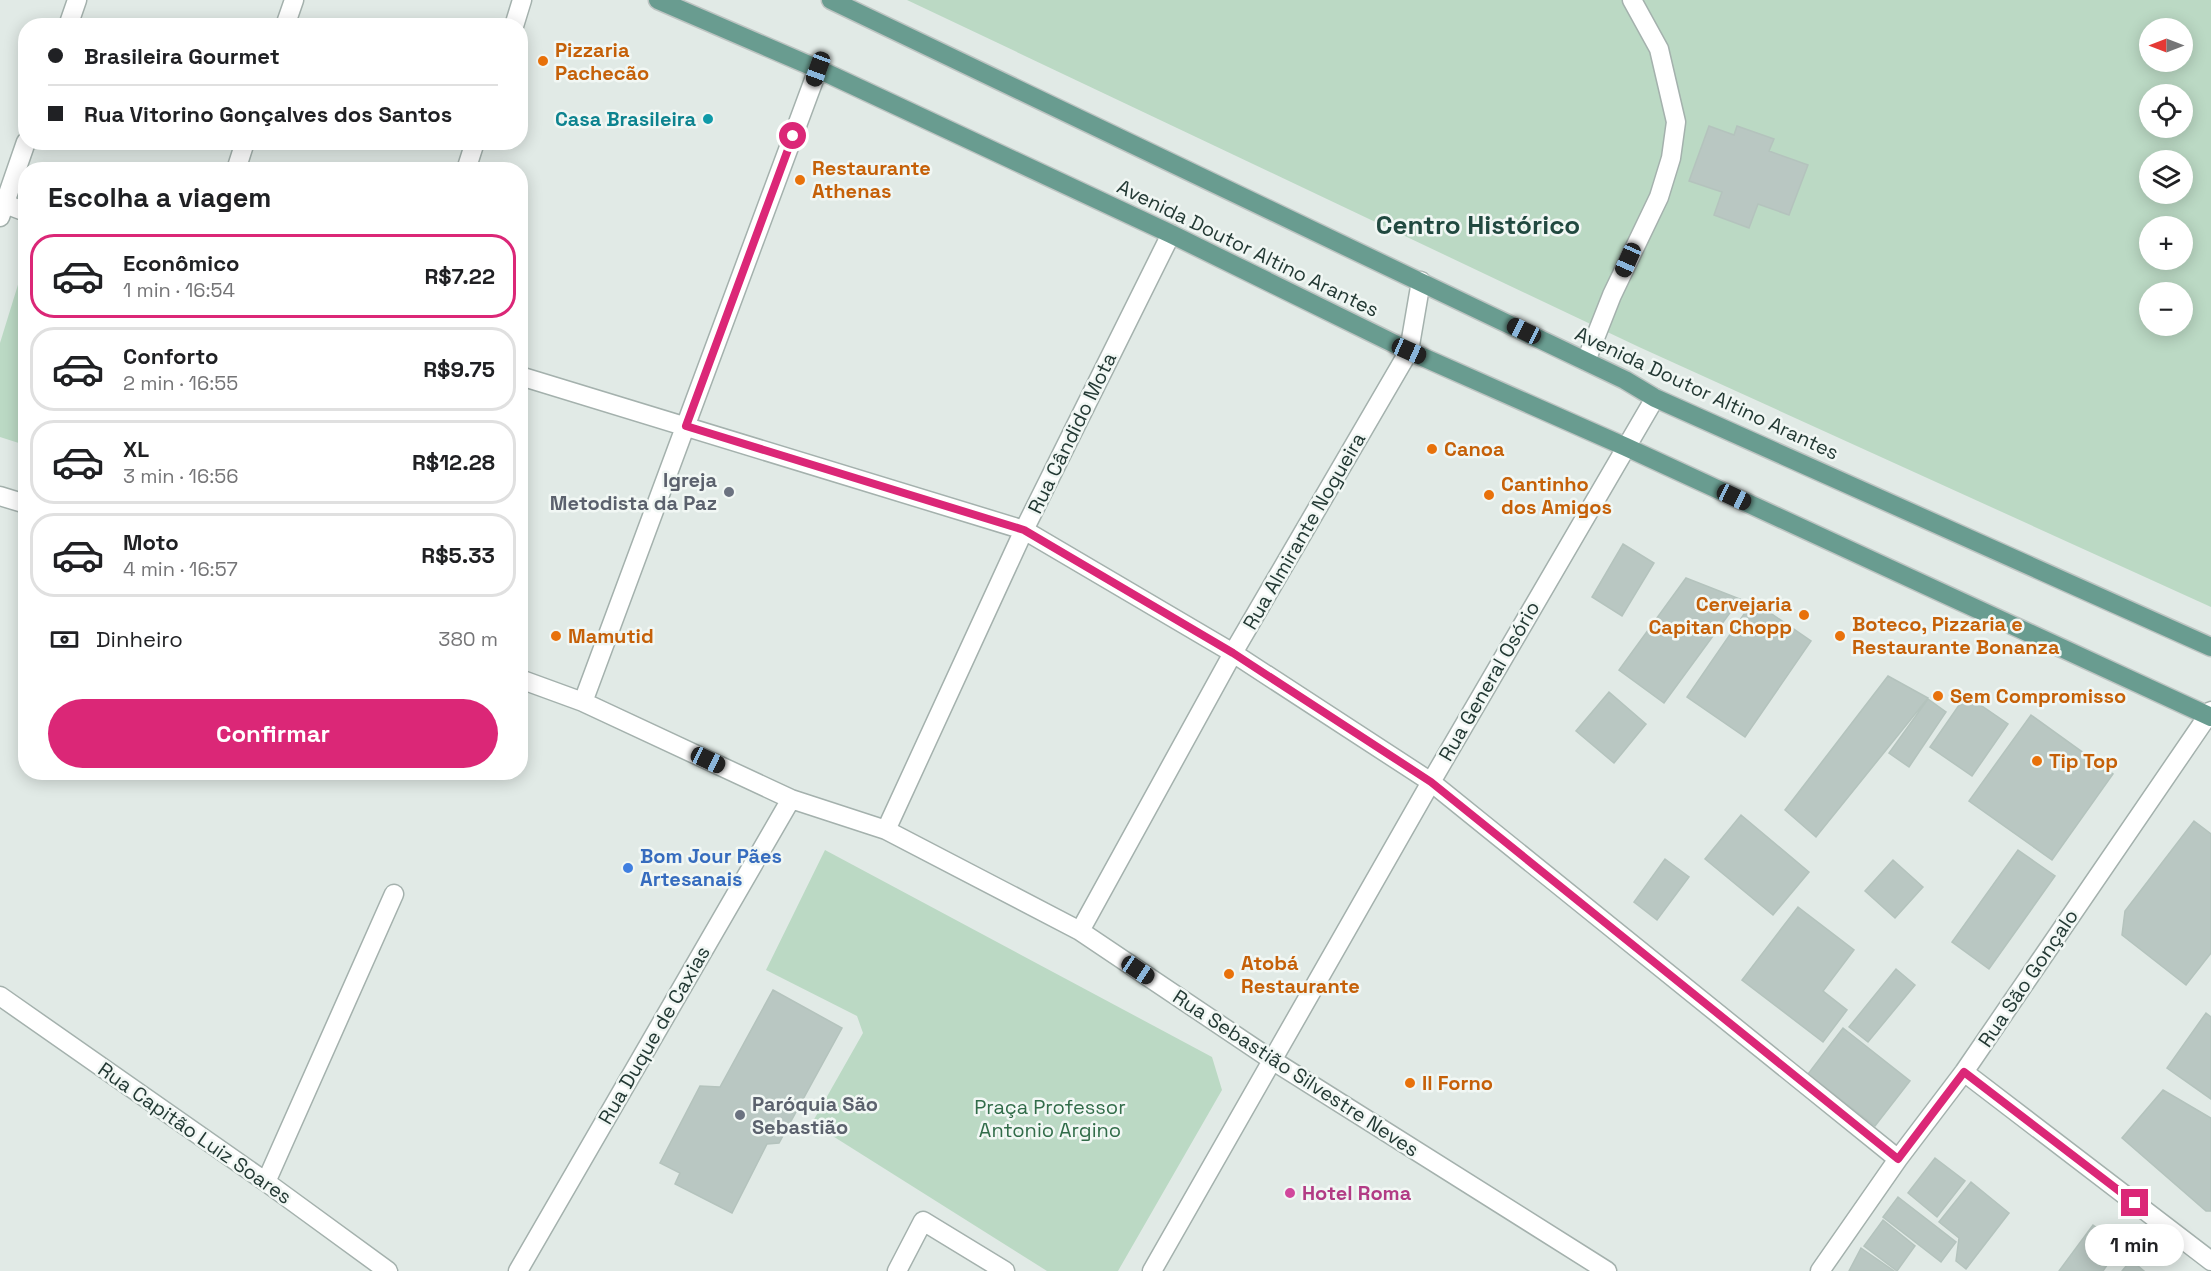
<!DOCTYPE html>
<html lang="pt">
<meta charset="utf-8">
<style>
body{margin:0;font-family:"Space Grotesk",sans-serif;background:#f2f2f2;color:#202124;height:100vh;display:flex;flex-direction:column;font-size:22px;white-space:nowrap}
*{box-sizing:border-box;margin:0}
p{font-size:20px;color:#757577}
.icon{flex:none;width:33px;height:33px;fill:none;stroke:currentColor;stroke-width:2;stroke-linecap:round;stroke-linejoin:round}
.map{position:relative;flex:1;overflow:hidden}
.side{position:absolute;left:18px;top:162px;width:510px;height:618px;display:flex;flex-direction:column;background:#fff;border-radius:24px;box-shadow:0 3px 15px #0003}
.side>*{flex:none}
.hud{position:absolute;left:18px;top:18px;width:510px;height:132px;border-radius:24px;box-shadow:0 3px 15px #0003;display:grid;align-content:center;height:132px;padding:0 30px;background:#fff}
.needle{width:39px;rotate:270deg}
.buttons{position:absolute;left:2139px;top:18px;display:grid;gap:12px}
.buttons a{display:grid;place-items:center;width:54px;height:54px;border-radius:50%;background:#fff;box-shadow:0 3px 15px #0003;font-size:30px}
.end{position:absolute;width:27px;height:27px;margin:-14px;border:8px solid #db2777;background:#fff;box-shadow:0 0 0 3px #fff}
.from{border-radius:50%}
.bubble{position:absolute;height:42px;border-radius:21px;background:#fff;box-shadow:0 3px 15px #0003;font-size:20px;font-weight:700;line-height:42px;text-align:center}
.car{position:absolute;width:18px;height:36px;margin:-18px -9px;border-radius:8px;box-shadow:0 0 4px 2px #0007;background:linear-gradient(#222 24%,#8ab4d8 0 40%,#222 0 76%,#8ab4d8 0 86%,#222 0)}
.hud b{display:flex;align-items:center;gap:21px;height:57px;font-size:22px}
.hud b+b{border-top:2px solid #e0e0e0}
.hud i{width:15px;height:15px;background:#202124}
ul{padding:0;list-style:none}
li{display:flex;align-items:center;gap:18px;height:84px;margin:0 12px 9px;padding:0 18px;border:3px solid #e0e0e0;border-radius:24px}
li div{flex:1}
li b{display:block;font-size:22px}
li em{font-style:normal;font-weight:700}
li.current{border-color:#db2777}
li>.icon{width:54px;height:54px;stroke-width:1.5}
h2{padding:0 30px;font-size:27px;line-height:72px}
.pay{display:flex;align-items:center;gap:15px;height:66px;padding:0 30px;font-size:22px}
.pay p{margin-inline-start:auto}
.button{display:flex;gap:12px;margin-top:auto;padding:12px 30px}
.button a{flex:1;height:69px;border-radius:36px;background:#db2777;color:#fff;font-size:24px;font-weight:700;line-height:69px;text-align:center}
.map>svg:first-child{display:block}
</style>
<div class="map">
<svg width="2211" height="1271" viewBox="0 0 2211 1271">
<rect width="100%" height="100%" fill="#e1eae6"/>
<!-- green -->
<path fill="#bbd9c4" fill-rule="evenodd" d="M907,0H2211V607L1639,347ZM2150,28H2182V62H2150ZM2150,94H2182V128H2150ZM2150,160H2182V194H2150ZM2150,226H2182V260H2150ZM2150,292H2182V326H2150Z
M25,262L26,445H25L0,437V343Z
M825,850L1212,1057L1222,1090L1118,1271H1047L812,1123L863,1033L857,1016L766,970Z"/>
<!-- building -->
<path fill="#b9c7c2" stroke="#b4c3bd" stroke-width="1.5" d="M1709,126L1734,135L1737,126L1774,139L1769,151L1808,165L1789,215L1758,204L1749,228L1714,215L1722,192L1689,181Z
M1623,544L1654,563L1622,616L1592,597Z
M1686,578L1740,599L1664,703L1619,670Z
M1753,601L1811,641L1745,737L1687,697Z
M1888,676L1928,698L1816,837L1785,810Z
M1609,692L1646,724L1614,763L1576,731Z
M1966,695L2008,724L1972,776L1930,747Z
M1928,699L1946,712L1909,767L1889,753Z
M2031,715L2113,774L2052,860L1969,801Z
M1741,815L1809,872L1773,915L1705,859Z
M2194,821L2211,834V953L2186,985L2122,935L2125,911Z
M2018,850L2055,876L1989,969L1952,942Z
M1665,859L1689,877L1657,920L1634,902Z
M1893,860L1923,887L1895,918L1865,891Z
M1798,907L1854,950L1823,991L1847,1010L1823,1042L1742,980Z
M1896,969L1915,985L1868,1042L1849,1027Z
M773,990L842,1028L779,1143L767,1144L732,1213L675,1184L680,1173L660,1163L700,1086L720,1087Z
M2206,1013L2211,1017V1099L2167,1068Z
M1843,1028L1910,1081L1875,1126L1808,1074Z
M2163,1090L2211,1118V1211H2206L2122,1138Z
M1935,1158L1965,1181L1937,1217L1908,1193Z
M1971,1182L2009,1213L1966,1269L1956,1261L1959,1238L1939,1222Z
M1898,1197L1956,1242L1941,1262L1883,1217Z
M1883,1220L1915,1246L1897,1271L1864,1246Z
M2093,1225L2121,1245L2103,1271H2059Z
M1861,1248L1894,1271H1849Z
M2131,1260L2144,1271H2122Z"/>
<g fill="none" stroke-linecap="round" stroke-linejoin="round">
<!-- minor casing -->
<g stroke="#a4b1ad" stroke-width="21">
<path id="minor" d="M68,26L77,0
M285,26L294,0
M514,26L522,0
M236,170L245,142
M466,170L475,142
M0,202L26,212
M0,217L26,142
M1586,361L1612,295L1659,197L1671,158L1676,122L1659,49L1632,0
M520,376L1024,530L1233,653L1431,782L1898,1159
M0,496L26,504
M520,679L583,702L791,799L886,830L1080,931L1272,1060L1607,1271
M583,702L818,69
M886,830L1024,530L1171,234
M1080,931L1233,653L1409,351L1421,281
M0,996L266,1182L388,1271
M1964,1072L2211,1261
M266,1182L394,894
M518,1271L791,799
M897,1271L923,1221L1005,1271
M1152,1271L1431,782L1655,398
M1820,1271L1898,1159L1964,1072L2211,711"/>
</g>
<!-- major casing -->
<g stroke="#bdc4c2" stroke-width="21">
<path id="major" d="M658,0L818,69L1171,234L1409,351L1626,447L2211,717
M831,0L1625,380L1655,398L2211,647"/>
</g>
<!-- minor -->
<use href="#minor" stroke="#fff" stroke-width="18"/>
<!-- major -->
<use href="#major" stroke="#699c90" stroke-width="18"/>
</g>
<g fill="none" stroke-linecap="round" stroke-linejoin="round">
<!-- route -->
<path stroke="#db2777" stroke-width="8" d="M793,136L686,426L1024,530L1233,653L1431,782L1898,1159L1964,1072L2135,1203"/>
</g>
<!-- markers -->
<g fill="#e8710a" stroke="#f1f7f4" stroke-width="2">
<circle cx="543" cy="61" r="6"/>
<circle cx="800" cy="180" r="6"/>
<circle cx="1432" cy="449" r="6"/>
<circle cx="1489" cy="495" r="6"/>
<circle cx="1804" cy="615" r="6"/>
<circle cx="556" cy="636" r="6"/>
<circle cx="1840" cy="636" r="6"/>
<circle cx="1938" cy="696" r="6"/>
<circle cx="2037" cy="761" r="6"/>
<circle cx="1229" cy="974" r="6"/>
<circle cx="1410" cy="1083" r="6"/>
</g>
<circle fill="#0f9aa8" stroke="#f1f7f4" stroke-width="2" cx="708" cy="119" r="6"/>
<g fill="#6b7280" stroke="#f1f7f4" stroke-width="2">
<circle cx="729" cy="492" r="6"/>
<circle cx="740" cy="1115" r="6"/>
</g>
<circle fill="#3f7fe0" stroke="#f1f7f4" stroke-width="2" cx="628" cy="868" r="6"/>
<circle fill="#d1479c" stroke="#f1f7f4" stroke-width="2" cx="1290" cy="1193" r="6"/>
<g text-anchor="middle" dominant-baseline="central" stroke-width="5" stroke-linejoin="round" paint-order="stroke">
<!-- food labels -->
<g font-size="20" font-weight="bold" fill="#c56008" stroke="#f1f7f4" text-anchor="start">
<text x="555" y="50">Pizzaria<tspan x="555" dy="23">Pachecão</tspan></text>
<text x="812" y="168">Restaurante<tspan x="812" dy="23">Athenas</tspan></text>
<text x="1444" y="449">Canoa</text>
<text x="1501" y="484">Cantinho<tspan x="1501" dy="23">dos Amigos</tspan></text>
<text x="1792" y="604" text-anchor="end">Cervejaria<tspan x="1792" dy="23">Capitan Chopp</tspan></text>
<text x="1852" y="624">Boteco, Pizzaria e<tspan x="1852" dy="23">Restaurante Bonanza</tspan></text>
<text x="568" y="636">Mamutid</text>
<text x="1950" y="696">Sem Compromisso</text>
<text x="2049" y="761">Tip Top</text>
<text x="1241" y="963">Atobá<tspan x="1241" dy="23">Restaurante</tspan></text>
<text x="1422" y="1083">Il Forno</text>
</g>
<!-- culture labels -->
<g font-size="20" font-weight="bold" fill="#0d838f" stroke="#f1f7f4" text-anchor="end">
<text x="696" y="119">Casa Brasileira</text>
</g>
<!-- street labels -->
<g font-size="20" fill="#233934" stroke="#f1f7f4">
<text transform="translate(1248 248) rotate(26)">Avenida Doutor Altino Arantes</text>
<text transform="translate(1707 393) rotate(25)">Avenida Doutor Altino Arantes</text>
<text transform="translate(1072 433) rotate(-64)">Rua Cândido Mota</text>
<text transform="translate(1304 531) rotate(-60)">Rua Almirante Nogueira</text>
<text transform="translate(1489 681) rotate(-60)">Rua General Osório</text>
<text transform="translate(2028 978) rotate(-56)">Rua São Gonçalo</text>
<text transform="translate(654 1035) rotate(-60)">Rua Duque de Caxias</text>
<text transform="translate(1296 1073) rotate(33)">Rua Sebastião Silvestre Neves</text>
<text transform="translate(195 1133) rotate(35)">Rua Capitão Luiz Soares</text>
</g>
<!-- worship labels -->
<g font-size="20" font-weight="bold" fill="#5b616d" stroke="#f1f7f4" text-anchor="end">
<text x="717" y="480">Igreja<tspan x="717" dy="23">Metodista da Paz</tspan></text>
<text x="752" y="1104" text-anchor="start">Paróquia São<tspan x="752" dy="23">Sebastião</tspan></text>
</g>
<!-- shop labels -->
<g font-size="20" font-weight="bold" fill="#366cbe" stroke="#f1f7f4" text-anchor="start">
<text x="640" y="856">Bom Jour Pães<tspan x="640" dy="23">Artesanais</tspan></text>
</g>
<!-- park labels -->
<g font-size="20" fill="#316c49" stroke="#f1f7f4">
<text x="1050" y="1107">Praça Professor<tspan x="1050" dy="23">Antonio Argino</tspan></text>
</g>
<!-- hotel labels -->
<g font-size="20" font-weight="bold" fill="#b23c85" stroke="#f1f7f4" text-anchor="start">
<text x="1302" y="1193">Hotel Roma</text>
</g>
<!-- district labels -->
<g font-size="26" font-weight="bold" fill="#214940" stroke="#f1f7f4">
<text x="1478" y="225">Centro Histórico</text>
</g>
</g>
</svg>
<div class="buttons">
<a><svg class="needle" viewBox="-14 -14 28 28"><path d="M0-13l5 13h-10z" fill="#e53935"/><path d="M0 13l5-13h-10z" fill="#757577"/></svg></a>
<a><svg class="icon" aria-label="locate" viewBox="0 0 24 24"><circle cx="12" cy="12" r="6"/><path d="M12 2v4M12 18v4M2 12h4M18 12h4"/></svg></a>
<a><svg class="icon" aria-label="layers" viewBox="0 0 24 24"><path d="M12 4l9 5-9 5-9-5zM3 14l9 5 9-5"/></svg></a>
<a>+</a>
<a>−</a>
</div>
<i class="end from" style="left:793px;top:136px"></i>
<i class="end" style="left:2135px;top:1203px"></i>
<div class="bubble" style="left:2085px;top:1224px;width:99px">1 min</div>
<i class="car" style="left:818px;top:69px;rotate:200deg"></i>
<i class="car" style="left:1628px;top:260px;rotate:204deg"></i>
<i class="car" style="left:1524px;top:331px;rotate:296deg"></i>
<i class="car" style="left:1409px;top:351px;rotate:114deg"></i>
<i class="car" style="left:1734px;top:497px;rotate:115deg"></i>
<i class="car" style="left:708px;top:760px;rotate:115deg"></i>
<i class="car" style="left:1138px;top:970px;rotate:124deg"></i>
<div class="hud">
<b><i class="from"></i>Brasileira Gourmet</b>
<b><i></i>Rua Vitorino Gonçalves dos Santos</b>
</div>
<section class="side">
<h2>Escolha a viagem</h2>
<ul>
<li class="current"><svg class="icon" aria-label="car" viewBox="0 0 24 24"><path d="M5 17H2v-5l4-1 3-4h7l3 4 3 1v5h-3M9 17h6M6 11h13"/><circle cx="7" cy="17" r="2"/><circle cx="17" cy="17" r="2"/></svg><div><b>Econômico</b><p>1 min · 16:54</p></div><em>R$7.22</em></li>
<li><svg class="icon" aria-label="car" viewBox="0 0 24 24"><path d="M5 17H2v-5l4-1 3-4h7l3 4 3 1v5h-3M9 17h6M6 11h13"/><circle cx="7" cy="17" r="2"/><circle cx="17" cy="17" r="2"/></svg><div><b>Conforto</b><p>2 min · 16:55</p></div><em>R$9.75</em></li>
<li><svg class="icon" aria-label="car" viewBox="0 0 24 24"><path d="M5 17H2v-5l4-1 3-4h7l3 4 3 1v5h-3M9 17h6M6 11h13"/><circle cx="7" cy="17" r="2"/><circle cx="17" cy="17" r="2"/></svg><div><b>XL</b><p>3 min · 16:56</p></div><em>R$12.28</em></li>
<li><svg class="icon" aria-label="car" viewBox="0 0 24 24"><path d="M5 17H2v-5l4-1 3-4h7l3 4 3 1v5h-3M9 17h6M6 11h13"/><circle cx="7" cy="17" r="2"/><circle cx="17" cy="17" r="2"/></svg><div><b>Moto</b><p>4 min · 16:57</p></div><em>R$5.33</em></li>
</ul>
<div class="pay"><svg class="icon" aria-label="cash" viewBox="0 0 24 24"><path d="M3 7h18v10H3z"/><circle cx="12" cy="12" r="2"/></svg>Dinheiro<p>380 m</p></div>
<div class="button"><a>Confirmar</a></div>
</section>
</div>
